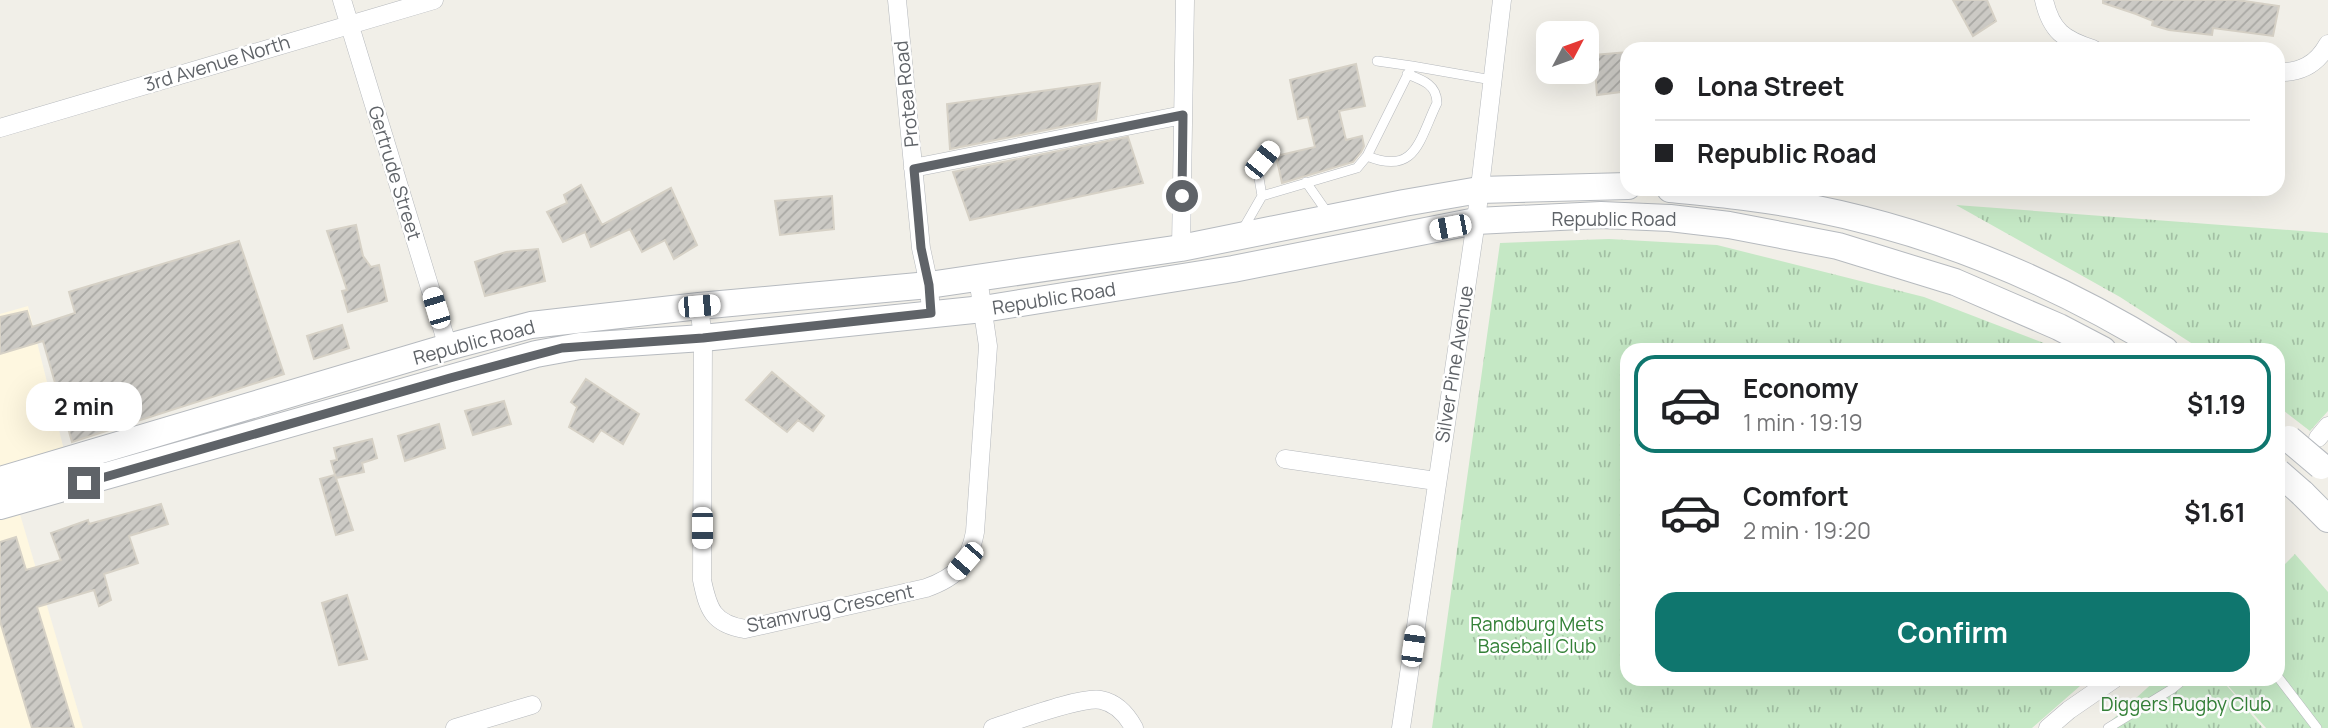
<!DOCTYPE html>
<meta charset="utf-8">
<style>
body{margin:0;font-family:Manrope,sans-serif;background:#f6f6f6;color:#202124;height:100vh;display:flex;flex-direction:column;font-size:26px;white-space:nowrap}
*{box-sizing:border-box;margin:0}
p{font-size:23px;color:#757577}
.icon{flex:none;width:38px;height:38px;fill:none;stroke:currentColor;stroke-width:2;stroke-linecap:round;stroke-linejoin:round}
.map{position:relative;flex:1;overflow:hidden}
.side{position:absolute;left:1620px;top:343px;width:665px;height:343px;display:flex;flex-direction:column;background:#fff;border-radius:21px;box-shadow:0 7px 28px #0002}
.side>*{flex:none}
.banner{position:absolute;left:1620px;top:42px;width:665px;height:154px;border-radius:21px;box-shadow:0 7px 28px #0002;display:grid;align-content:center;height:154px;padding:0 35px;background:#fff}
.needle{width:46px;rotate:49deg}
.tools{position:absolute;left:1536px;top:21px;display:grid;gap:14px}
.tools a{display:grid;place-items:center;width:63px;height:63px;border-radius:14px;background:#fff;box-shadow:0 7px 28px #0002;font-size:35px}
.end{position:absolute;width:32px;height:32px;margin:-16px;border:9px solid #5f6368;background:#fff;box-shadow:0 0 0 4px #fff}
.from{border-radius:50%}
.bubble{position:absolute;height:49px;border-radius:21px;background:#fff;box-shadow:0 7px 28px #0002;font-size:23px;font-weight:700;line-height:49px;text-align:center}
.car{position:absolute;width:21px;height:42px;margin:-21px -10px;border-radius:9px;box-shadow:0 0 5px 2px #0007;background:linear-gradient(#fff 24%,#345 0 40%,#fff 0 76%,#345 0 86%,#fff 0)}
.banner b{display:flex;align-items:center;gap:24px;height:66px;font-size:26px}
.banner b+b{border-top:2px solid #e0e0e0}
.banner i{width:18px;height:18px;background:#202124}
ul{padding:12px 0 0;list-style:none}
li{display:flex;align-items:center;gap:21px;height:98px;margin:0 14px 10px;padding:0 21px;border:4px solid transparent;border-radius:21px}
li div{flex:1}
li b{display:block;font-size:26px}
li em{font-style:normal;font-weight:700}
li.current{border-color:#0f766e}
li>.icon{width:63px;height:63px;stroke-width:1.5}
.button{display:flex;gap:14px;margin-top:auto;padding:14px 35px}
.button a{flex:1;height:80px;border-radius:21px;background:#0f766e;color:#fff;font-size:28px;font-weight:700;line-height:80px;text-align:center}
.map>svg:first-child{display:block}
</style>
<div class="map">
<svg width="2328" height="728" viewBox="0 0 2328 728">
<defs>
<pattern id="park-tufts" width="24" height="20" patternUnits="userSpaceOnUse" patternTransform="scale(1.75)"><rect width="24" height="20" fill="#c5e8c5"/><path d="M3 7l-1-3M5 7V3M7 7l1-3M15 17l-1-3M17 17v-4M19 17l1-3" fill="none" stroke="#a3c0a4"/></pattern>
<pattern id="building-hatch" width="6" height="6" patternUnits="userSpaceOnUse" patternTransform="scale(1.75)"><rect width="6" height="6" fill="#cccac5"/><path d="M-1 1l2-2M0 6l6-6M5 7l2-2" fill="none" stroke="#a9a8a4"/></pattern>
</defs>
<rect width="100%" height="100%" fill="#f1efe8"/>
<!-- commercial -->
<path fill="#fef7e0" d="M28,306L64,450L7,470L83,728H0V314Z"/>
<!-- park -->
<path fill="url(#park-tufts)" d="M1956,205L2328,233V411L2310,431L2279,407L2278,350H2202L2120,297Z
M1609,239L1717,245L1924,297L2062,350H1628V679H2088L2032,728H1432L1500,243Z
M2295,554L2328,592V728H2266L2222,679H2278L2279,570Z
M2157,679H2221L2263,728H2103Z"/>
<!-- building -->
<path fill="url(#building-hatch)" stroke="#d6d1c6" stroke-width="2" d="M1953,0H1987L1996,21L1973,36Z
M2103,0H2237L2279,6L2273,36L2213,28L2212,35L2169,30L2152,25L2153,21L2136,14L2103,3Z
M1628,52V91L1597,95L1594,55Z
M1356,64L1365,106L1339,111L1346,140L1362,136L1364,146L1361,152L1353,162L1282,183L1276,156L1315,147L1308,117L1298,119L1290,80Z
M1100,83L1096,120L950,149L947,104Z
M1128,137L1143,183L970,220L953,172Z
M581,185L602,225L671,188L697,245L674,259L665,240L642,252L630,229L591,247L585,232L563,242L547,212L567,203L564,195Z
M832,196L834,229L780,235L775,201Z
M356,225L363,256L371,267L379,265L387,301L348,312L342,291L347,290L327,231Z
M239,241L284,374L72,442L43,341L0,354V317L27,311L32,327L75,313L69,292Z
M538,249L545,281L485,296L475,262L506,252Z
M342,325L349,348L314,359L307,336Z
M772,372L824,416L813,431L798,420L787,432L746,400Z
M586,379L639,414L623,444L601,430L593,442L569,427L577,407L571,402Z
M504,401L511,424L473,435L465,411Z
M439,424L445,448L405,461L398,436Z
M372,439L377,458L362,463L364,472L336,478L331,461L337,460L334,448Z
M335,475L353,530L336,535L320,479Z
M161,504L168,524L129,536L138,563L104,574L111,600L99,606L94,590L37,607L74,728H32L0,621V542L16,537L26,570L61,560L51,533L88,520L89,524Z
M347,595L367,659L339,665L322,603Z"/>
<g fill="none" stroke-linecap="round" stroke-linejoin="round">
<!-- lane casing -->
<g stroke="#b5b8bc" stroke-width="10">
<path id="lane" d="M1377,61L1412,66
M1367,156C1416,176 1419,140 1437,103C1437,85 1423,80 1407,74
M1306,182L1329,215
M1262,196L1357,168L1367,156L1412,66L1492,80
M1243,229L1262,196L1258,172L1262,160L1271,149
M2278,677L2317,728
M2108,728L2172,689L2184,679"/>
</g>
<!-- street casing -->
<g stroke="#b5b8bc" stroke-width="19">
<path id="street" d="M342,0L448,347
M897,0L921,248L929,285L931,314
M2044,0C2051,31 2064,40 2093,49
M2278,72C2301,73 2317,64 2328,44
M0,128L434,0
M913,168L1183,115
M1181,248L1185,0
M699,306L703,338L702,580C708,609 713,624 745,629L926,588C957,577 969,564 975,532L988,346L978,278
M2318,438L2328,426
M1285,459L1436,481
M455,728L532,705
M993,728C1016,721 1081,696 1101,700C1116,703 1127,715 1134,728
M1401,728L1476,221L1502,0
M2048,728L2069,710L2114,679"/>
</g>
<!-- secondary casing -->
<g stroke="#b6babf" stroke-width="28">
<path id="secondary" d="M1670,189C1718,194 1765,198 1812,208C1937,233 2057,283 2165,350
M0,480L448,347L531,325L699,306L929,285L1181,248L1404,203L1479,190L1628,186
M2302,493L2328,519
M0,506L536,354L580,346L703,338L983,309L1233,269L1476,221L1601,215L1670,218L1729,225L1838,246L1955,282L2059,327L2103,350"/>
</g>
<!-- lane -->
<use href="#lane" stroke="#fff" stroke-width="9"/>
<!-- street -->
<use href="#street" stroke="#fff" stroke-width="18"/>
<!-- secondary -->
<use href="#secondary" stroke="#fff" stroke-width="26"/>
<!-- secondary-bridge casing -->
<g stroke="#b6babf" stroke-width="28" stroke-linecap="butt">
<path id="secondary-bridge" d="M2289,439L2321,466
M2278,472L2302,493"/>
</g>
<!-- secondary-bridge -->
<use href="#secondary-bridge" stroke="#fff" stroke-width="26"/>
</g>
<g fill="none" stroke-linecap="round" stroke-linejoin="round">
<!-- route -->
<path stroke="#5f6368" stroke-width="9" d="M84,483L450,378L562,348L703,338L931,313L929,285L921,248L914,169L1183,115L1182,196"/>
</g>
<g text-anchor="middle" dominant-baseline="central" stroke-width="5" stroke-linejoin="round" paint-order="stroke">
<!-- street labels -->
<g font-size="19" fill="#5f6368" stroke="#fff">
<text transform="translate(217 63) rotate(-17)">3rd Avenue North</text>
<text transform="translate(906 94) rotate(-96)">Protea Road</text>
<text transform="translate(395 173) rotate(73)">Gertrude Street</text>
<text x="1614" y="219">Republic Road</text>
<text transform="translate(1054 298) rotate(-9)">Republic Road</text>
<text transform="translate(474 342) rotate(-15)">Republic Road</text>
<text transform="translate(1454 364) rotate(-81)">Silver Pine Avenue</text>
<text transform="translate(830 608) rotate(-12)">Stamvrug Crescent</text>
</g>
<!-- park labels -->
<g font-size="19" fill="#348238" stroke="#fff">
<text x="1537" y="624">Randburg Mets<tspan x="1537" dy="22">Baseball Club</tspan></text>
<text x="2186" y="704">Diggers Rugby Club</text>
</g>
</g>
</svg>
<div class="tools">
<a><svg class="needle" viewBox="-14 -14 28 28"><path d="M0-13l5 13h-10z" fill="#e53935"/><path d="M0 13l5-13h-10z" fill="#757577"/></svg></a>
</div>
<i class="end from" style="left:1182px;top:196px"></i>
<i class="end" style="left:84px;top:483px"></i>
<div class="bubble" style="left:26px;top:382px;width:116px">2 min</div>
<i class="car" style="left:1262px;top:160px;rotate:39deg"></i>
<i class="car" style="left:1450px;top:227px;rotate:259deg"></i>
<i class="car" style="left:699px;top:306px;rotate:85deg"></i>
<i class="car" style="left:436px;top:308px;rotate:343deg"></i>
<i class="car" style="left:702px;top:528px;rotate:180deg"></i>
<i class="car" style="left:965px;top:561px;rotate:221deg"></i>
<i class="car" style="left:1413px;top:646px;rotate:8deg"></i>
<div class="banner">
<b><i class="from"></i>Lona Street</b>
<b><i></i>Republic Road</b>
</div>
<section class="side">
<ul>
<li class="current"><svg class="icon" aria-label="car" viewBox="0 0 24 24"><path d="M5 17H2v-5l4-1 3-4h7l3 4 3 1v5h-3M9 17h6M6 11h13"/><circle cx="7" cy="17" r="2"/><circle cx="17" cy="17" r="2"/></svg><div><b>Economy</b><p>1 min · 19:19</p></div><em>$1.19</em></li>
<li><svg class="icon" aria-label="car" viewBox="0 0 24 24"><path d="M5 17H2v-5l4-1 3-4h7l3 4 3 1v5h-3M9 17h6M6 11h13"/><circle cx="7" cy="17" r="2"/><circle cx="17" cy="17" r="2"/></svg><div><b>Comfort</b><p>2 min · 19:20</p></div><em>$1.61</em></li>
</ul>
<div class="button"><a>Confirm</a></div>
</section>
</div>
